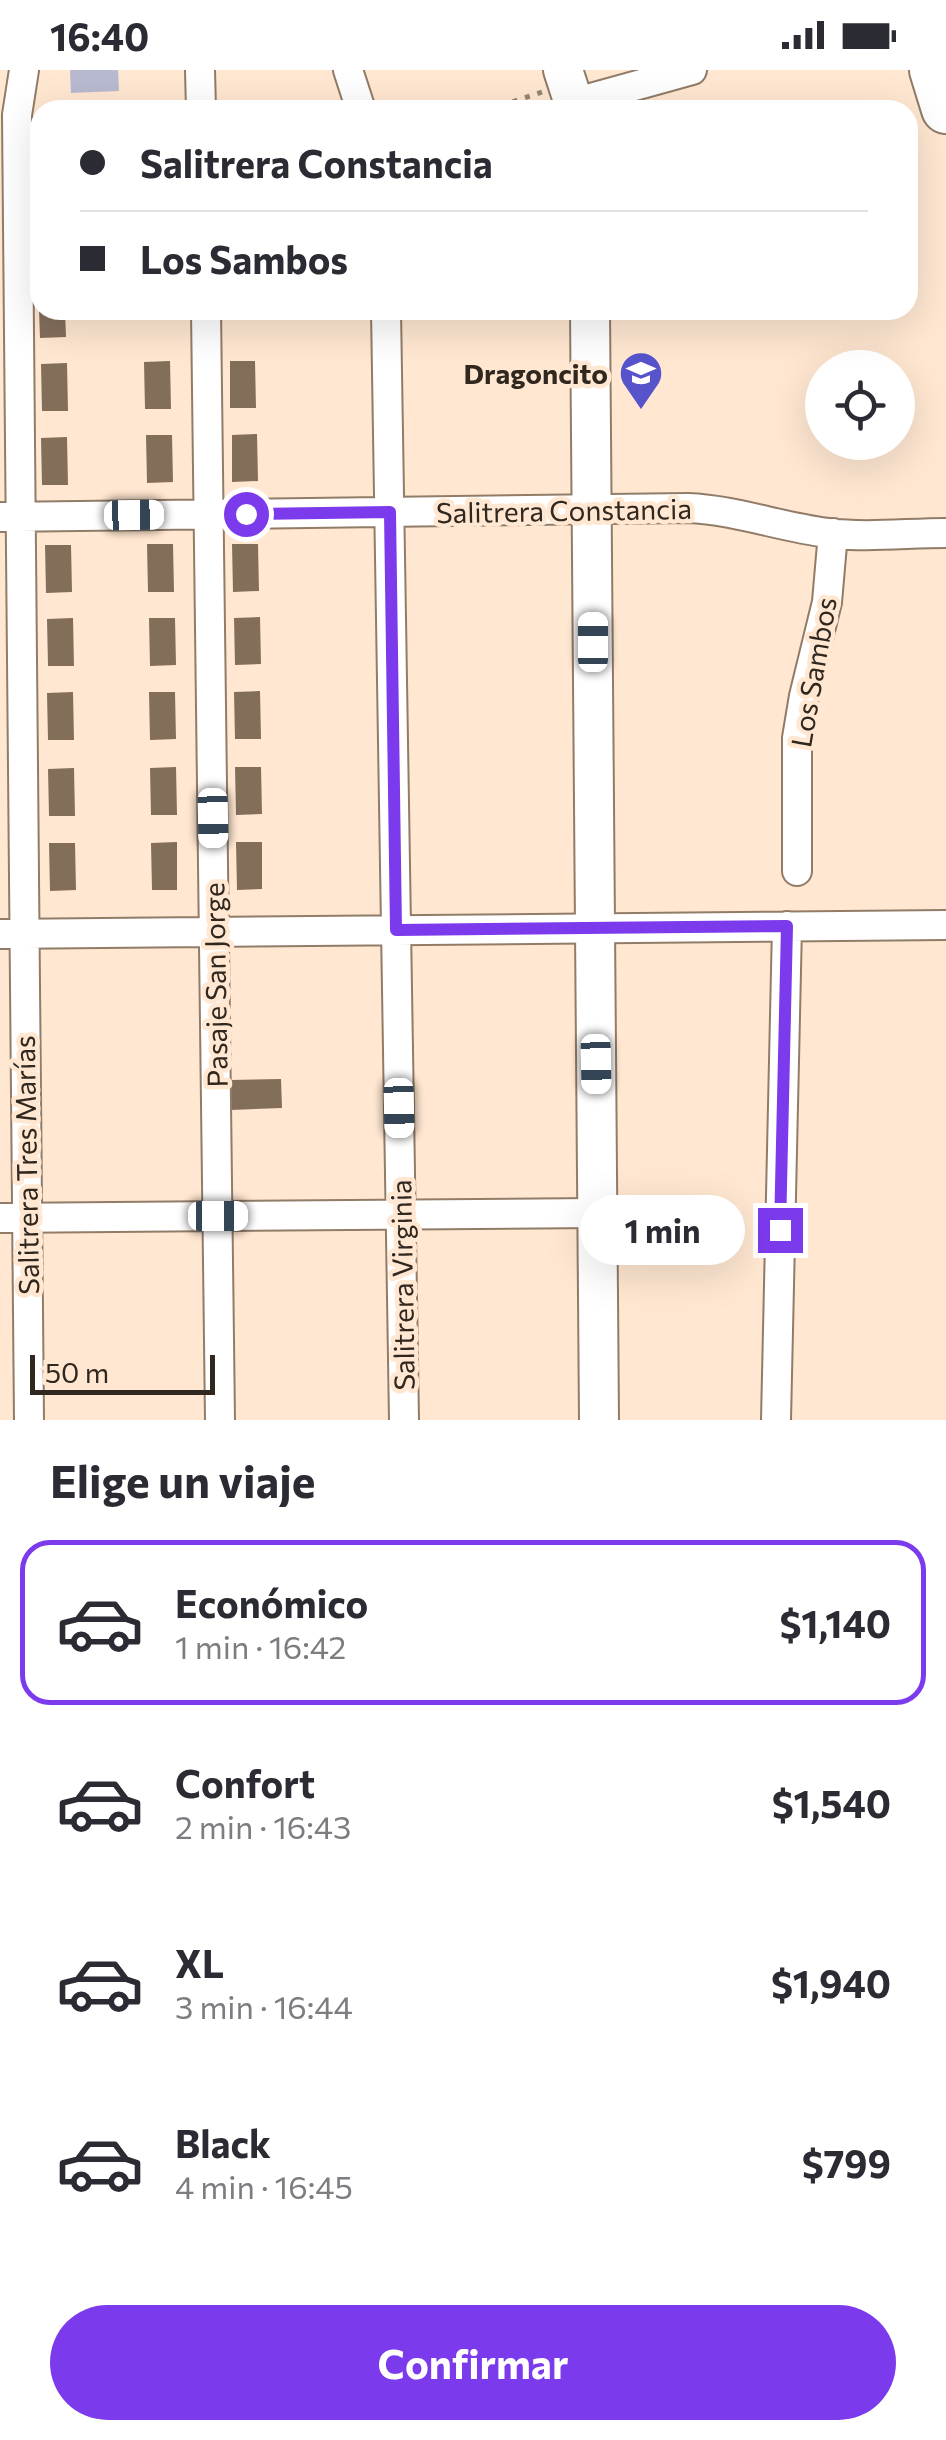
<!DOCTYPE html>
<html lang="es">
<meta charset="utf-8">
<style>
body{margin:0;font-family:Commissioner,sans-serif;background:#f7f7f7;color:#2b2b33;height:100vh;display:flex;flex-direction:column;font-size:38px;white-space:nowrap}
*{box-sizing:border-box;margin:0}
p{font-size:32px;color:#7c7c81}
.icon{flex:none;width:55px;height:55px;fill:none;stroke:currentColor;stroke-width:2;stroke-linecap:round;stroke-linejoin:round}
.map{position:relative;height:1350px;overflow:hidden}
.side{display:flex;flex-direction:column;background:#fff;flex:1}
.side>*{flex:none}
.banner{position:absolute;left:30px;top:30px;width:888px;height:220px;border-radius:30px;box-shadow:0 10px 40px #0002;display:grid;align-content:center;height:220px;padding:0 50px;background:#fff}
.tools{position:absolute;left:805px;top:280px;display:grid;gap:20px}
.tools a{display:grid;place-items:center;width:110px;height:110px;border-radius:50%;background:#fff;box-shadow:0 10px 40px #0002;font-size:50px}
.scale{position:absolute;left:30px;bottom:25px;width:185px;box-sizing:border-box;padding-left:10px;border:5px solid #30271f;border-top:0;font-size:28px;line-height:35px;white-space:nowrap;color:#30271f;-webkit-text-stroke:8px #ffe7d1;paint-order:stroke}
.end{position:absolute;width:45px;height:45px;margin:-22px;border:12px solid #7c3aed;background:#fff;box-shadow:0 0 0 5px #fff}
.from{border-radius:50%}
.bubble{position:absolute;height:70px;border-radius:35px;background:#fff;box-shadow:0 10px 40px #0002;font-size:32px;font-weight:700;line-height:70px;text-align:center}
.car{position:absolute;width:30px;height:60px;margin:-30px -15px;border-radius:12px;box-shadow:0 0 8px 2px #0007;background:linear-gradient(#fff 24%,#345 0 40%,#fff 0 76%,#345 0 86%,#fff 0)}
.banner b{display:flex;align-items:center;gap:35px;height:95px;font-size:38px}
.banner b+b{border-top:2px solid #e1e1e2}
.banner i{width:25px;height:25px;background:#2b2b33}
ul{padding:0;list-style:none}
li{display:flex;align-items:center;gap:30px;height:165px;margin:0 20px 15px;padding:0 30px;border:5px solid transparent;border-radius:30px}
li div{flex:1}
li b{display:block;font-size:38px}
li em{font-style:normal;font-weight:700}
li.on{border-color:#7c3aed}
li>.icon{width:90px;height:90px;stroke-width:1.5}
h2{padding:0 50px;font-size:45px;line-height:120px}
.primary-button{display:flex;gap:20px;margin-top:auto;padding:20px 50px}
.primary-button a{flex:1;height:115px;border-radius:60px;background:#7c3aed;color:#fff;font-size:40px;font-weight:700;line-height:115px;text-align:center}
.status{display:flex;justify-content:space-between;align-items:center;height:70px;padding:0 50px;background:#fff;direction:ltr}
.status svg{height:28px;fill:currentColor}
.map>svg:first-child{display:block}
</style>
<div class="status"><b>16:40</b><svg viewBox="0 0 49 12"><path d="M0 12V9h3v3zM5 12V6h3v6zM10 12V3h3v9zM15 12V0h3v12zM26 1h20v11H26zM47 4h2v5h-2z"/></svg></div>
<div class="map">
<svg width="946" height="1350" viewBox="0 0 946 1350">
<rect width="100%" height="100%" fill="#ffe7d1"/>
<!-- green -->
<path fill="#b7bad0" d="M70,0H118L119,21L71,23Z"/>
<!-- building -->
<path fill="#836e5a" d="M39,240H65L66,267L40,268Z
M170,291L171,339H145L144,292Z
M230,291H255L256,338H230Z
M67,293L68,341H42L41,294Z
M257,364L258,411L232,412V365Z
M146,365H172L173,412L147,413Z
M67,367L68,415H42L41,368Z
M147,474H173L174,522H148Z
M232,474H258L259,521L233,522Z
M45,475H71L72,522L46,523Z
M260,547L261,594L235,595L234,548Z
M73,548L74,596H48L47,549Z
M149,548H175L176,595L150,596Z
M260,621L261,669H235L234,622Z
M73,622L74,670H48L47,623Z
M149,622H175L176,669L150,670Z
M176,697L177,745H151L150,698Z
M235,697H261L262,744L236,745Z
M74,698L75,746H49L48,699Z
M177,772V820H152L151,773Z
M236,772H262V819L237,820Z
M49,773H75L76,820L50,821Z
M281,1009L282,1038L231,1040L230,1010Z"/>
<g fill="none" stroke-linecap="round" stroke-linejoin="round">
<!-- street casing -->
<g stroke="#917c68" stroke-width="32">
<path id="street" d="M24,0L17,45L29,1350
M200,0L201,40
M348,0L361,40
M573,33L692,0
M206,240L220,1350
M386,240L404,1350
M0,447L688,438C736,440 780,457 828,463C866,468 907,463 946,463
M797,801V668L804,626L827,532L833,463
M0,864L946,855
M0,1148L597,1143
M776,1350L787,856"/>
</g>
<!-- secondary casing -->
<g stroke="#917c68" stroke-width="42">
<path id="secondary" d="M563,0L576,40
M590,240L599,1350"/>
</g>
<!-- highway casing -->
<g stroke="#917c68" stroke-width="52">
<path id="highway" d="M934,0L946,39"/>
</g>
<!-- path -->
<path stroke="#958576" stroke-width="5" stroke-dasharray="5 8" stroke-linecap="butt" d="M488,40L542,22"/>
<!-- street -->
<use href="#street" stroke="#fff" stroke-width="28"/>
<!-- secondary -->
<use href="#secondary" stroke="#fff" stroke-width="38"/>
<!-- highway -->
<use href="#highway" stroke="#fff" stroke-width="48"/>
</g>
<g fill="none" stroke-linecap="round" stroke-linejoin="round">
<!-- route -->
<path stroke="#7c3aed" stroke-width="12" d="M246,444L390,442L396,860L787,856L780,1160"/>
</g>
<!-- icons -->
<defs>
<g id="school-pin" transform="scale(2.25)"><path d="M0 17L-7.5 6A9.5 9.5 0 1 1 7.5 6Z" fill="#5753cb" stroke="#ffe7d1"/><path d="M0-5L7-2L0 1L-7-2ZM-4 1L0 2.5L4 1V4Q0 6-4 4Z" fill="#fff"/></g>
</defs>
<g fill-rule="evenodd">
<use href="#school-pin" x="641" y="303"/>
</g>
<g text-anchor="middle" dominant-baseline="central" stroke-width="9" stroke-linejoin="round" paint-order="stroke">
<!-- poi labels -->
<g font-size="28" font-weight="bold" fill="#30271f" stroke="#ffe7d1" text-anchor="end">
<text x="608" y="303">Dragoncito</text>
</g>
<!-- street labels -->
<g font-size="28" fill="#30271f" stroke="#ffe7d1">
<text transform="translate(564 440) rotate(-1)">Salitrera Constancia</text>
<text transform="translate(813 602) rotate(-80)">Los Sambos</text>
<text transform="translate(215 915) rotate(-91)">Pasaje San Jorge</text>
<text transform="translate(26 1095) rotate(-91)">Salitrera Tres Marías</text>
<text transform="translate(402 1215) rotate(-91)">Salitrera Virginia</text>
</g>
</g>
</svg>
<div class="tools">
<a><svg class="icon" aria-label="locate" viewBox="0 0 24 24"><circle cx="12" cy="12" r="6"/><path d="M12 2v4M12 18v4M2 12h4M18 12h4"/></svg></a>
</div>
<div class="scale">50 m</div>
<i class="end from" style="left:246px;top:444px"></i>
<i class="end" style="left:780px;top:1160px"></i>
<div class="bubble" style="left:580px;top:1125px;width:165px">1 min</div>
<i class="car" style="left:134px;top:445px;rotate:89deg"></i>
<i class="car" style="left:593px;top:572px;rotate:0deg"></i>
<i class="car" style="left:213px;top:748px;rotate:179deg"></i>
<i class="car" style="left:596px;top:994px;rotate:179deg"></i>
<i class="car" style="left:399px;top:1038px;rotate:179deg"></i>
<i class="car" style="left:218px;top:1146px;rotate:90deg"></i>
<div class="banner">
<b><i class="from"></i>Salitrera Constancia</b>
<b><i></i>Los Sambos</b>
</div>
</div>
<section class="side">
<h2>Elige un viaje</h2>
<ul>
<li class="on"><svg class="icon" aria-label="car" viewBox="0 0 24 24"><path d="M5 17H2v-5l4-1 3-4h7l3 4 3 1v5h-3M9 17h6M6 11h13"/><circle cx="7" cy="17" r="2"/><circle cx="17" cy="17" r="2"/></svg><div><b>Económico</b><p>1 min · 16:42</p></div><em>$1,140</em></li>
<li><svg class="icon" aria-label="car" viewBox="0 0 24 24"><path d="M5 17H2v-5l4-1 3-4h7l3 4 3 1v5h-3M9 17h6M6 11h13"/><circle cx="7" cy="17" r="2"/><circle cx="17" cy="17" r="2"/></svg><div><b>Confort</b><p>2 min · 16:43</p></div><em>$1,540</em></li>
<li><svg class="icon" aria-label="car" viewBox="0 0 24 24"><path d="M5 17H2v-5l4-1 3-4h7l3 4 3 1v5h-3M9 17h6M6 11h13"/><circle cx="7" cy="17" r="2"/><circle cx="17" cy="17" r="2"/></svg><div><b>XL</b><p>3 min · 16:44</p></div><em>$1,940</em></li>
<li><svg class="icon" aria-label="car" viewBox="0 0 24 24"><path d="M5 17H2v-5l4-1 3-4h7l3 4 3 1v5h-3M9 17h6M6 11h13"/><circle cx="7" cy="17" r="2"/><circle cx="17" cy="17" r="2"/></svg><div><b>Black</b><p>4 min · 16:45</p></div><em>$799</em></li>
</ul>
<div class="primary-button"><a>Confirmar</a></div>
</section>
